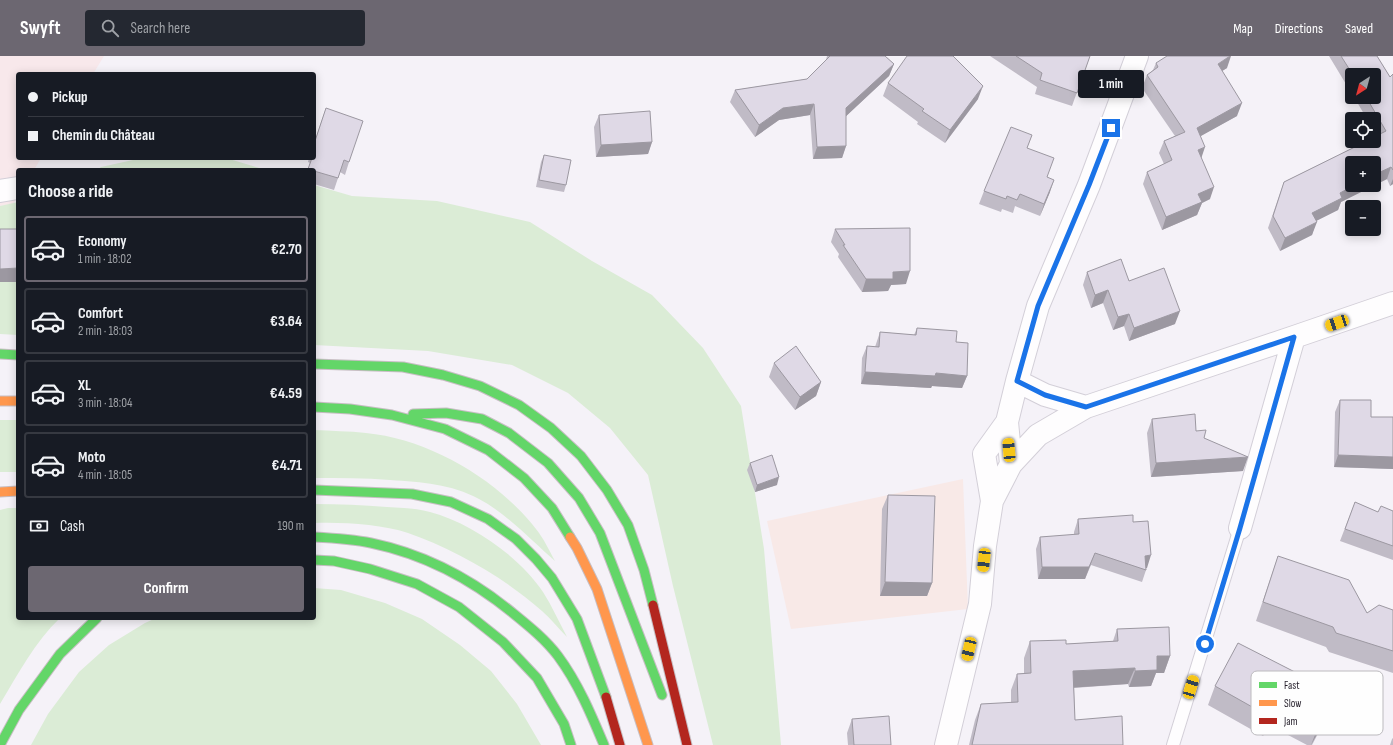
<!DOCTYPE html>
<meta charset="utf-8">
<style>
body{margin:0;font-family:"Sofia Sans Condensed",sans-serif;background:#242831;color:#f1f3f6;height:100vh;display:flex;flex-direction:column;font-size:15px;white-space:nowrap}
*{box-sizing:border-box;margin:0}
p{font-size:13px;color:#9ea1a6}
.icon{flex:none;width:22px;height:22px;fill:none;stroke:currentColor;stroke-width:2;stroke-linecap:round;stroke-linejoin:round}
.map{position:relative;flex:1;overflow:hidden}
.sheet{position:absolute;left:16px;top:112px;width:300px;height:452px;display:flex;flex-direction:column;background:#171b24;border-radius:4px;box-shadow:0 2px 10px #0003}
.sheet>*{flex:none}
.banner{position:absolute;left:16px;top:16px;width:300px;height:88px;border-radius:4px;box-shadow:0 2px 10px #0003;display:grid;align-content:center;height:88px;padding:0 12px;background:#171b24}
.needle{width:26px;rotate:216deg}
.buttons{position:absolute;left:1345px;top:12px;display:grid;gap:8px}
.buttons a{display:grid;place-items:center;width:36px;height:36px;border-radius:4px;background:#171b24;box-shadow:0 2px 10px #0003;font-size:20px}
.end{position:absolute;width:18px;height:18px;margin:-9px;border:5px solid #1a73e8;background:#fff;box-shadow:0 0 0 2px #fff}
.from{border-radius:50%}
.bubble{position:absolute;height:28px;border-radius:4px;background:#171b24;box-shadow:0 2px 10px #0003;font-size:13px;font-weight:700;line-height:28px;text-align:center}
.car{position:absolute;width:12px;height:24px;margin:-12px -6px;border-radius:5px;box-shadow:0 0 3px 1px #0007;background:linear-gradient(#f5c518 24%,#345 0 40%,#f5c518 0 76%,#345 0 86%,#f5c518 0)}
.banner b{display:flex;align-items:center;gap:14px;height:38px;font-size:15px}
.banner b+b{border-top:1px solid #363941}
.banner i{width:10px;height:10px;background:#f1f3f6}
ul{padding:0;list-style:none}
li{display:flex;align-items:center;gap:12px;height:66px;margin:0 8px 6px;padding:0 4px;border:2px solid #363941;border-radius:4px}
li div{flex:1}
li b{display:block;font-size:15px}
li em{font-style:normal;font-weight:700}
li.selected{border-color:#6c6771}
li>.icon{width:36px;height:36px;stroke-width:1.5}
h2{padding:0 12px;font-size:18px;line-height:48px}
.pay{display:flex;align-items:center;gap:10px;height:44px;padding:0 12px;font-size:15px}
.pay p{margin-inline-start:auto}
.primary-button{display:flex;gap:8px;margin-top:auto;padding:8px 12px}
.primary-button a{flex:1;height:46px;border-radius:4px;background:#6c6771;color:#fff;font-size:16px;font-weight:700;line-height:46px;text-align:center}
header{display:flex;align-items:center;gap:24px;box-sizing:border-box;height:56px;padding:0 20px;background:#6c6771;color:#fff}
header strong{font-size:19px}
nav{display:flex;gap:22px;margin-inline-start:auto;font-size:14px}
.search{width:280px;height:36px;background:#242831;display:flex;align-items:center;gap:10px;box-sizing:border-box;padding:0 14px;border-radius:4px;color:#9ea1a6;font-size:15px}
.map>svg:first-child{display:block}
</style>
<header>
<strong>Swyft</strong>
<div class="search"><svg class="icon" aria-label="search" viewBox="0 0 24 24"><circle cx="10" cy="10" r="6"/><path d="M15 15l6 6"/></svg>Search here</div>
<nav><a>Map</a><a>Directions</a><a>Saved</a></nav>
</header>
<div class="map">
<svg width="1393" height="689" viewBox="0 0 1393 689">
<rect width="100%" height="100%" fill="#f5f2f8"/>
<!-- commercial -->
<path fill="#f8e8eb" d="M0,0H104L93,18H18V102H41L34,114H18V140L13,148L0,150Z"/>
<!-- industrial -->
<path fill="#f8e9e7" d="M963,423L968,553L791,573L767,465Z"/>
<!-- green -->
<path fill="#dbecd6" d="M142,102H226L266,114H97L101,111Z
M314,129L352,140L437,145L530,166L592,205L652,239L703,292L741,350L764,493L781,689H713L673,530L648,419L610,372L568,337L512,309L428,295L314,289Z
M18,146V279L0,278V150Z
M0,364H18V416H0Z
M314,374C331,375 349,375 366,377C429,383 497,423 536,473C544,483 549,494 555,505C532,485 506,457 479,443C451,428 422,426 390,424C365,422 340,422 314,422Z
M314,448C339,448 363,449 387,451C401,452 416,452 430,456C471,467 519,500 543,536C552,550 559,566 567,581C559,573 551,563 542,555C505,522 454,493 408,477C381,468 342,466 314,467Z
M8,452H18V562H60C35,586 18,618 0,648V454Z
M314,532L341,534L385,547L422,563L460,589L491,615L517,648L541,689H31L48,658L79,616L109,589L145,567L156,562H314Z"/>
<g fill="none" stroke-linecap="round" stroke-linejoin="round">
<!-- lane casing -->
<g stroke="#d3cfd8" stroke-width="14">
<path id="lane" d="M1173,689L1240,472"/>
</g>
<!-- street casing -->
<g stroke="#d3cfd8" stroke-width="24">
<path id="street" d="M0,135L18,132
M1017,325L1045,339L1086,351
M1011,408L1038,379L1086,351L1294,281L1393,247
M992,445L1011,408L1007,366L1017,325L1038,250L1089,129L1137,0
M1240,472L1294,281
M946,689L980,548L985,490L992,445L984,398L1007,366"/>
</g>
<!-- fast casing -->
<g stroke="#c7bec3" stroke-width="11">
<path id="fast" d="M0,298L18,299
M314,308L403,311L443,319L480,330L519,349L551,372L581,400L607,434L628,469L644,514L653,549
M314,351L350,353L392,359L445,373L488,394L524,422L552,452L570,481
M413,358L446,357L482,363L509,377L548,407L579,442L600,477L662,639
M314,434L412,438L451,446L488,463L516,483L536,503L552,522L577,563L606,641
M314,481C333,482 352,483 371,487C424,498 473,524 514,558C530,571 546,584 558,600C578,627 591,658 604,689
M314,504L334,505L370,513L417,528L459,551L503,586L537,622L564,668L571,689
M0,689L19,654L60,598L97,562"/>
</g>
<!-- slow casing -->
<g stroke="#c7bec3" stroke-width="11">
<path id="slow" d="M0,345H18
M0,436L18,435
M570,481L577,492L597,533L648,689"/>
</g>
<!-- jam casing -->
<g stroke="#c7bec3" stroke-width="11">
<path id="jam" d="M653,549L687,689
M606,641L620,689"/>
</g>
<!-- lane -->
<use href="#lane" stroke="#fefdfe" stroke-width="12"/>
<!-- street -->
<use href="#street" stroke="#fefdfe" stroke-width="22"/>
<!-- fast -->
<use href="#fast" stroke="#63d668" stroke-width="9"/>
<!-- slow -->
<use href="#slow" stroke="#ff974d" stroke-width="9"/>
<!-- jam -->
<use href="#jam" stroke="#b3261e" stroke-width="9"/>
</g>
<!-- wall -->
<path fill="#c0bbc6" d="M827,0H885L894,8L889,20L846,60V90L842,102L813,103L810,59L779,64L755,81L730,46L735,34L807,23L826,4Z
M990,0H1090L1072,50L1035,38L1037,31Z
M1329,0H1377L1390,21L1393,18V128L1390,130L1387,123L1341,146L1338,154L1316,165L1312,179L1280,195L1268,172L1284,126L1377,80L1374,75V63H1367L1354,41H1374V19H1352V38Z
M1156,7L1227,12L1222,15L1237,60L1200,80L1201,101L1210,143L1202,147L1197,159L1162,174L1143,128L1147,116L1164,108L1159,97L1164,85L1175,80L1142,32L1147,19L1153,14Z
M888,27L978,43L945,87L917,68L918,66L883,40Z
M326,52L349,106L345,119L340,116L334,134L314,128V114H308L310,107L308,106L309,102H314V87Z
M599,59L652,86L648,98L596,101L594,71Z
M1032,79L1027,92L1047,121L1050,136L1040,160L1015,150L1013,157L1002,153L1001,156L979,148L984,135Z
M544,99L566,129L564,136L536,131L541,106Z
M835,173L906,228L891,229L888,235L862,236L838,201L839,198L831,186Z
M1087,216L1129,225L1175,268L1129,285L1124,270L1113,274L1103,247L1091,252L1083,229Z
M917,272L956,286L967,320L962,332L932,330L931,332L861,328L862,302L867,290L875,291L880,276L914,279Z
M774,307L821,326L816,340L795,354L769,321Z
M1340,344L1371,361H1393V413L1334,411L1335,356Z
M1152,363L1196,375L1243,415L1151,421L1147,377Z
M750,407L777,429L755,436L747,414Z
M888,439L932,527L927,540H880L882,453Z
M1355,446L1378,456L1393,455V504L1340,485Z
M1078,463L1133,466L1147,512H1146V514L1142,526L1091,509L1085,523H1038L1036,493L1040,481L1074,479V476Z
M1278,500L1367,557L1393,554V617L1329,596L1326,591L1256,565Z
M1117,573L1170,600L1164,617H1156L1151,630L1129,631L1128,628L1074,632L1075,664L1123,689H969L975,664L981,648L1011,647V634L1017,618L1024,617V602L1030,585L1066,588L1113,585Z
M1215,630L1336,637L1329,657L1312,689H1307L1269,669L1263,680L1208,649Z
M852,663L891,689H848L847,677Z
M1393,682V689H1390L1392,683Z"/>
<!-- shaded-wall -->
<path fill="#9c98a1" d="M1230,0H1231L1227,12L1214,20L1218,8Z
M894,8L889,20L842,64L846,52Z
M983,30L978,43L945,87L950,74Z
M1242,47L1237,60L1192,85L1197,72Z
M814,48L810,59L779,64L755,81L759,69L783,52Z
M652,86L648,98L596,101L601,89Z
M846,90L842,102L813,103L817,91Z
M1205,91L1201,103L1198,94Z
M1391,111L1387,123L1341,146L1338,154L1308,169L1312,157L1340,137L1355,129H1374V119Z
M1393,123V128L1390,130Z
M1054,124L1050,136L1040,160L1044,148Z
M1214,131L1210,143L1202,147L1197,159L1162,174L1166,161L1198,138Z
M1317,166L1312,179L1280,195L1285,182Z
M18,212V226H0V213Z
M910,215L906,228L891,229L888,235L862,236L866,223L893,216Z
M1108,234L1103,247L1091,252L1095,239Z
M1180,255L1175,268L1129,285L1134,272Z
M1129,258L1124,270L1113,274L1118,261Z
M865,316L936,317L967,320L962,332L932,330L931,332L861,328Z
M821,326L816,340L795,354L800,341Z
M1338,399L1393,401V413L1334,411Z
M1248,401L1243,415L1151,421L1156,407Z
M779,421L777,429L755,436L757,429Z
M1095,497L1085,523H1038L1042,511Z
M1151,499L1147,512H1140L1145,500Z
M885,526L932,527L927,540H880Z
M1157,600H1170L1164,617H1156L1151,630L1129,631L1135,615Z
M1135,612L1128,628L1067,632L1073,615Z
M1336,637L1329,657L1311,689L1318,671Z
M1276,650L1269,669L1263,680L1270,661Z"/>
<!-- building -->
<path fill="#dfd9e6" stroke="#9c98a1" d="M830,0H885L894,8L846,52V90L817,91L814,48L783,52L759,69L735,34L807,23Z
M907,0H953L983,30L950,74L922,55L924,53L888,27Z
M1016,0H1090L1077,37L1040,24L1042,17Z
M1167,0H1230L1218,8L1242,47L1197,72L1205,91L1198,94L1214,131L1198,138L1202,146L1166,161L1147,116L1172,104L1164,85L1185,76L1147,19L1158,11L1156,7Z
M1341,0H1377L1390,21L1393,18V114L1391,111L1374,119V107H1352V129H1355L1340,137L1342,142L1312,157L1317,166L1285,182L1273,160L1284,126L1367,85H1374V81L1386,75L1366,41H1374V19H1353Z
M326,52L363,65L349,106L344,104L338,122L314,115V114L308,113L312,102H314V97L315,95L314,94V88Z
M650,55L652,86L601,89L599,59Z
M1011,71L1032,79L1027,92L1054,102L1047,121L1054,124L1044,148L1020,138L1017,144L1007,140L1006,143L984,135Z
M544,99L571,104L566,129L539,124Z
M910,172V215L893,216V223H866L843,189H845L835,173Z
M0,173H18V212L0,213Z
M1121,203L1129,225L1164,212L1180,255L1134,272L1129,258L1118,261L1108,234L1095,239L1087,216Z
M917,272L957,275L956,286L968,287L967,320L936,317L935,320L865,316L867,290L879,291L880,276L916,279Z
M796,290L821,326L800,341L774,307Z
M1340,344H1371V361H1393V401L1338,399Z
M1195,358L1196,375L1206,374L1204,382L1248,401L1156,407L1152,363Z
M772,399L779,421L757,429L750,407Z
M888,439L935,440L932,527L885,526Z
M1355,446L1378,456L1381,450L1393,455V490L1345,473Z
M1133,459V466L1148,465L1151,499L1145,500L1146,514L1095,497L1089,511H1042L1040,481L1079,478L1078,463Z
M1278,500L1349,524L1367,557L1379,549L1393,554V595L1336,577L1333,571L1263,546Z
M1169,571L1170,600H1157V614L1135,615V612L1073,615L1075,664L1122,660L1123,689H972L981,648L1018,646L1017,618L1031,617L1030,585L1066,584V588L1118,585L1117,573Z
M1238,587L1336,637L1318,671L1276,650L1270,661L1215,630Z
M889,660L891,689H854L852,663Z"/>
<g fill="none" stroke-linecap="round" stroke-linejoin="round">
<!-- route -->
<path stroke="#1a73e8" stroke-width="5" d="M1111,72L1089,129L1038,250L1017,325L1045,339L1086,351L1294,281L1240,472L1205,588"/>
</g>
<!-- legend -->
<rect x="1251" y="615" width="132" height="64" rx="6" fill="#fefefe" stroke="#bcbabe" stroke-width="1"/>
<rect x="1259" y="626" width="18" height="6" fill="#63d668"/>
<rect x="1259" y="644" width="18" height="6" fill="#ff974d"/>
<rect x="1259" y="662" width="18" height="6" fill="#b3261e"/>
<g font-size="11" fill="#221c28">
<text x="1284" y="633">Fast</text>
<text x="1284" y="651">Slow</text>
<text x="1284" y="669">Jam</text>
</g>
</svg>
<div class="buttons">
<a><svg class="needle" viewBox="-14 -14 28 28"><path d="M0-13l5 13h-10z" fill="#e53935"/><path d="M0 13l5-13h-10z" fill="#9ea1a6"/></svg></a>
<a><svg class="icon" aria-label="locate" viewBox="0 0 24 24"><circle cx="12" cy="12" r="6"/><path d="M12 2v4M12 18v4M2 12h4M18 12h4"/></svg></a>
<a>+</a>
<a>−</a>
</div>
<i class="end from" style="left:1205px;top:588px"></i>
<i class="end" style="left:1111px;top:72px"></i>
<div class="bubble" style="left:1078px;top:14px;width:66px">1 min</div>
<i class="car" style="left:1337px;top:267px;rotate:251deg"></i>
<i class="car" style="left:1009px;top:394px;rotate:355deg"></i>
<i class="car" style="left:984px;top:504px;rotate:186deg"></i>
<i class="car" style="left:969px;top:593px;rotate:193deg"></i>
<i class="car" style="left:1191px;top:631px;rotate:17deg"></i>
<div class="banner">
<b><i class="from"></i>Pickup</b>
<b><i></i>Chemin du Château</b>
</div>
<section class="sheet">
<h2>Choose a ride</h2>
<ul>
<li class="selected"><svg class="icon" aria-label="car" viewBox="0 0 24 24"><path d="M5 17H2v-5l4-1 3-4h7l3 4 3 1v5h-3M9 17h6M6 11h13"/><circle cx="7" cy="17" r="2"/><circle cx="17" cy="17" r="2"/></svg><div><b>Economy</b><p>1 min · 18:02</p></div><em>€2.70</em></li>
<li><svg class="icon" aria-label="car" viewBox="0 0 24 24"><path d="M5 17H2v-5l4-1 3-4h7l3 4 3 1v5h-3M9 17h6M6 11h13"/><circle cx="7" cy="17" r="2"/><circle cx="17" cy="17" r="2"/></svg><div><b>Comfort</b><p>2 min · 18:03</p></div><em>€3.64</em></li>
<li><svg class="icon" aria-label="car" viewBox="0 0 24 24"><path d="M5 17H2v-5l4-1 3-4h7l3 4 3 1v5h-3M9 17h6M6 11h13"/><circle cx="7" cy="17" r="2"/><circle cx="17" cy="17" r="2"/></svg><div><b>XL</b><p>3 min · 18:04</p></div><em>€4.59</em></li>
<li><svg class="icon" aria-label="car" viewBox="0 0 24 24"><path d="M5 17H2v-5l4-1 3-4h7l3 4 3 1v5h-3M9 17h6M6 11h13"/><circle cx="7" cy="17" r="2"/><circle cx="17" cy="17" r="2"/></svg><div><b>Moto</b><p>4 min · 18:05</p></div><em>€4.71</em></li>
</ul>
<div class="pay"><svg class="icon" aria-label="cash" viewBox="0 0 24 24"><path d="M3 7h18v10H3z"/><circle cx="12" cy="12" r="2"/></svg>Cash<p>190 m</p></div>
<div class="primary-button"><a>Confirm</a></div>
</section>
</div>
